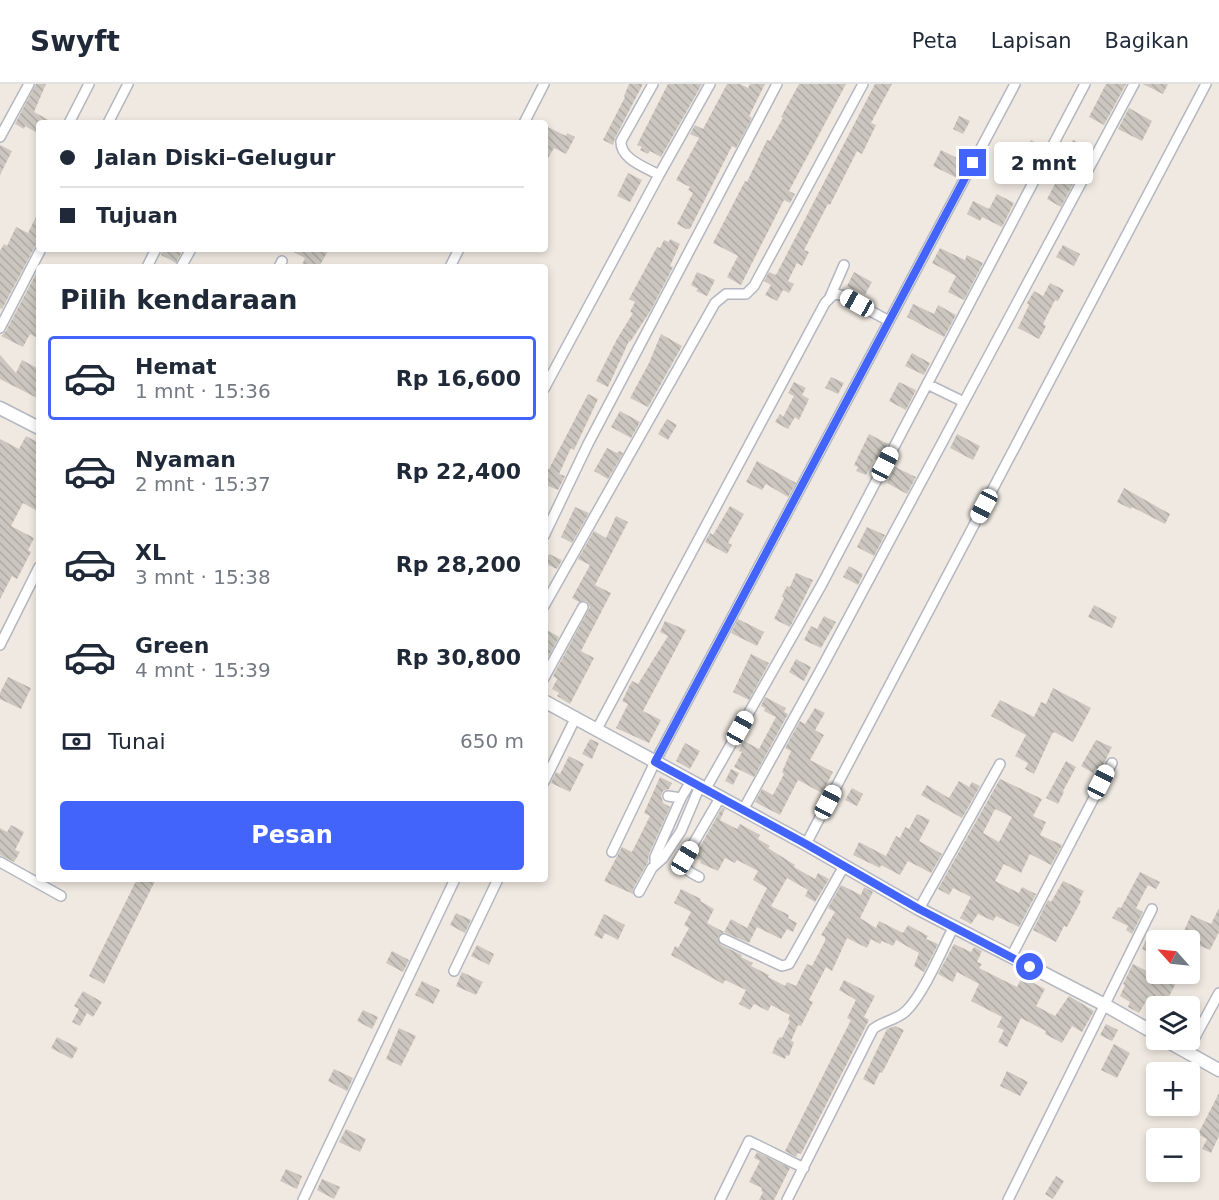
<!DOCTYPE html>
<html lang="id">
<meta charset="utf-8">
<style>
body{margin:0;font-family:"DejaVu Sans",sans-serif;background:#f6f6f7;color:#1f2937;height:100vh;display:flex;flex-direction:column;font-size:22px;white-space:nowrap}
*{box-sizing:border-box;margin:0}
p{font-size:20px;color:#747a83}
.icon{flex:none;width:33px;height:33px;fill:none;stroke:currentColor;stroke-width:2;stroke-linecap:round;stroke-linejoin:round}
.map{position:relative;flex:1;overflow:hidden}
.drawer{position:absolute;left:36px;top:180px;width:512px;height:618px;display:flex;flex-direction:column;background:#fff;border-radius:6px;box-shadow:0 3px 9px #0003}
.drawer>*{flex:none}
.hud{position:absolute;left:36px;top:36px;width:512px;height:132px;border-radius:6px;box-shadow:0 3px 9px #0003;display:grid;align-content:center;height:132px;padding:0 24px;background:#fff}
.needle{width:39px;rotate:297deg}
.controls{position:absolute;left:1146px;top:846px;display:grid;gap:12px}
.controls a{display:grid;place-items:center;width:54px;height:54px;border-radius:6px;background:#fff;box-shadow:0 3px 9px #0003;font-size:30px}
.end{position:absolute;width:27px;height:27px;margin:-14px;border:8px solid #4264fb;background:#fff;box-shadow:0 0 0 3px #fff}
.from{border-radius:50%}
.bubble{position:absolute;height:42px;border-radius:6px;background:#fff;box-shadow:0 3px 9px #0003;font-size:20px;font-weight:600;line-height:42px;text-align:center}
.car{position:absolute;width:18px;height:36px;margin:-18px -9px;border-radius:8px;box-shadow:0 0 4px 2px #0007;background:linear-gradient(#fff 24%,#345 0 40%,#fff 0 76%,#345 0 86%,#fff 0)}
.hud b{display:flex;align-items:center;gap:21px;height:57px;font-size:22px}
.hud b+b{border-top:2px solid #e0e1e3}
.hud i{width:15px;height:15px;background:#1f2937}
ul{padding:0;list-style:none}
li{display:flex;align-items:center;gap:18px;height:84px;margin:0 12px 9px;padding:0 12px;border:3px solid transparent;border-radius:6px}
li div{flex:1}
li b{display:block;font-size:22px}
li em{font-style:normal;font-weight:600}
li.selected{border-color:#4264fb}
li>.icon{width:54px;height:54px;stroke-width:1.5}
h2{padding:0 24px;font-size:27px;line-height:72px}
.pay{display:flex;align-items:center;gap:15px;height:66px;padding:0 24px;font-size:22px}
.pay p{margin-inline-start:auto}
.cta{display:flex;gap:12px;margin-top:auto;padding:12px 24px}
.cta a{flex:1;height:69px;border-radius:6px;background:#4264fb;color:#fff;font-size:24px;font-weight:600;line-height:69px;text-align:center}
header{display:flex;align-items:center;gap:36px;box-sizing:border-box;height:84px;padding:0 30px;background:#fff;border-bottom:2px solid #e0e1e3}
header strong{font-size:28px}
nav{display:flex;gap:33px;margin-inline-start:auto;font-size:21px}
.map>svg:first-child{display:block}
</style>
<header>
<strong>Swyft</strong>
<nav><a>Peta</a><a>Lapisan</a><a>Bagikan</a></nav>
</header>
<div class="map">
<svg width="1219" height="1116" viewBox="0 0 1219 1116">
<defs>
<pattern id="building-back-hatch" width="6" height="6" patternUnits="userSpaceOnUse" patternTransform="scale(1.5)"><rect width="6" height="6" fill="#cbc7bf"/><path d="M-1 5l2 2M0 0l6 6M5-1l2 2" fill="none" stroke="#afaba4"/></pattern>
</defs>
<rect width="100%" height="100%" fill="#efe9e1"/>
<!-- building -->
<path fill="url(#building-back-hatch)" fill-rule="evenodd" d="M36,0H46L34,28L54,39H39V50L25,42L24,45L15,40Z
M629,0H643L615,54L613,61L603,56L625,13L624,12Z
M668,0H702L661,73L650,67L648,70L640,66L642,63L637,61Z
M727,0H740L748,4L750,0H765L749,32L752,34L736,64L732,62L690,145H686L677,140L693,109L688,106L690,103L676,96L699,54L690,50L695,41L703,45Z
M799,0H846L789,107L795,110L790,119L784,116L741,201L727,193L738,172L713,159L745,97L747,98L767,56L770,57L783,34L781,33Z
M875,0H892L871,39L876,41L862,70L857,67L830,121L828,120L804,166L809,168L802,182L797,179L788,197L794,200L789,209L783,206L777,217L765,211L771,201L764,197L769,188L776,191Z
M1106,0H1126L1104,41L1089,33Z
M1143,0H1168L1163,10Z
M1129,24L1152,37L1142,57L1118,45Z
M959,32L970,37L963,50L953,45Z
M544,41L566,52L567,49L575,53L566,70L554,64L544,81Z
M1031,56L1044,63L1034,82L1015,72L1020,63L1026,66Z
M1073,56L1091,65L1061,123L1047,115L1055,100L1044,95L1050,82L1061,88L1071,70L1067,68Z
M0,61L12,67L0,91Z
M941,66L965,78L957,94L933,82Z
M628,89L642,96L630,118L617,112Z
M997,110L1014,119L1002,143L982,133L980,137L967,130L973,117L989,125Z
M39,127V155L2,225L0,224V167L4,160L7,162L16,143L28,149Z
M670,155L680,160L670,182L673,183L651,226L630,258L629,257L608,303L596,297L617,255L633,229L630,228L635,218L629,215L657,163L660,164L664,156L669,158Z
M1063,161L1080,170L1074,182L1056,173Z
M940,164L965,176L967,171L983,179L964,216L948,208L956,192L932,179Z
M163,165H183L176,179L161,171Z
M288,165H329L319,183H301L305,174Z
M39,184V255L30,250L23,263L1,252L6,247Z
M697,188L715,196L707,212L696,207L698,205L691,201Z
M854,188L872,198L865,211L847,202Z
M1050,199L1064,206L1058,217L1055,216L1043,240L1046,242L1039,255L1018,244L1029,221L1027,219L1034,207L1043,212Z
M913,220L934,230L938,221L956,231L944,253L907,233Z
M661,250L682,262L648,323L630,314L649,279Z
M912,269L930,279L924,291L905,282Z
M0,271L16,289L22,276L39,285V315L0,295Z
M831,293L844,299L838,310L825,304Z
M794,298L806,304L802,311L809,315L799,336L795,333L788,345L775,338L780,330L783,333L794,312L788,309Z
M899,298L916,306L906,326L889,317Z
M588,310L598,315L574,366L571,364L559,390L565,392L558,406L544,400V383L549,385Z
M620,327L640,338L631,354L611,343Z
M667,335L677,341L668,356L658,350Z
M869,350L888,360L879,377L874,375L866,391L856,387L858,383L854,381Z
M957,350L980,362L973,376L950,364Z
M26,352L39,359V428L23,419L11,442L34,454L28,466L31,468L17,495L12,492L0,515V355L19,365Z
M607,364L617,369L619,367L623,369L608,395L594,387Z
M757,377L796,399L788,413L766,400L762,406L746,398Z
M895,383L916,393L907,410L887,399Z
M1124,404L1170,430L1165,440L1132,423L1131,425L1117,418Z
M730,422L744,430L728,459L732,461L727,470L705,458L710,449L713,451Z
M575,423L589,429L572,459L561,453Z
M616,432L628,438L595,501L611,509L581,567L594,574L570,620L557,612L559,609L552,605L557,595L553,592L590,523L586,517L579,518L572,514L590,481L578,475L594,447L606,454Z
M867,443L885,451L874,472L857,463Z
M549,470L562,476L557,485L544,479Z
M849,482L863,490L858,501L843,493Z
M796,489L813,496L790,543L774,535L784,514L782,512L787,502L790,503Z
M1094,521L1117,533L1112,544L1088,533Z
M824,532L836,538L821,564L804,556L811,542L817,545Z
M738,535L764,548L757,562L731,549Z
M665,537L686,546L643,627L661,636L649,659L616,644L628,620L622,617L632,597L638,600L668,552L660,548Z
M544,544L559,553L545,579L544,578Z
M751,570L769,579L749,616L733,608Z
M796,575L811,583L804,597L789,588Z
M8,593L31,604L21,625L0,615V609Z
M1053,604L1091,624L1073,658L1054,648L1052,650L1034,690L1025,685L1028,679L1015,672L1026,651L991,632L1000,616L1034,633L1041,618L1046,620Z
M765,613L786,624L784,628L788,630L754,693L734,683L742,668L739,667L744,657L759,665L776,633L764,627L765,624L761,622Z
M815,624L825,629L815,646L824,651L810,676L833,688L822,709L798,696L780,731L755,718L762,705L773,711L784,690L782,688L791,667L785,664L800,637L805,640Z
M590,655L599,659L592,675L582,670Z
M1096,656L1112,663L1100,687L1096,684L1093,689L1081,682Z
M685,659L700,667L690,685L676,677Z
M569,672L584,680L570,708L551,699L556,688L560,690Z
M1066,677L1076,683L1063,707L1064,708L1058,720L1046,714Z
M731,685L739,689L733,701L725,697Z
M660,693L672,699L669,705L663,707L661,712L663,719L670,723L649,770L648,778L633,805V810L604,797L622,763L632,768L650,732L644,729Z
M1000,695L1042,715L1033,732L1046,738L1040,751L1062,761L1051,781L1030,770L1021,789L1004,780L995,797L1019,809L1022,803L1036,810L1019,843L996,832L993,837L978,830L971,840L960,834L971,813L953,804L949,811L938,805ZM995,725L1012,733L999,758L983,749Z
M959,697L969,703L972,698L980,702L962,734L921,711L927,701L949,714Z
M852,704L863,710L857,722L845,716Z
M722,724L725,725L720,736L737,745L740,740L760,751L758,755L770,762L768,764L795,781L794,783L815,795L818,789L829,795L815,818L805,812L808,806L787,794L771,822L789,831L788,834L797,839L793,848L787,845L781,855L757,843L749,859L724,848L718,853L721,861L742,871L741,873L753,879L751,882L769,891L768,893L785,902L787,898L796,902L807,880L812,882L825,857V853L821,851L835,828L828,824L841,801L861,811L864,803L873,808L860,834L876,844L879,837L903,849L908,841L928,852L926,855L938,860L924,888L914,882L919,869L896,856L893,862L882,857L880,860L871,855L867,864L847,854L832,887L826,883L809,916L813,918L801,942L798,941L791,957L794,958L789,972L786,971L785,975L772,969L777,957L780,953L782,954L790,937L788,936L790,931L771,921L768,927L754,920L750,926L739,920L746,906L725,896L723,900L671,871L675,862L678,864L689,844L684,841L691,828L674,819L681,805L701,815L700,817L714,825L707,839L724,848L731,835L747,844L767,804L753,796L758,787L737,776L735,779L725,774L718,787L700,779L701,777L694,773Z
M917,730L930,736L919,757L942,770L931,789L908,777L900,791L881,781L880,784L853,771L859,758L886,772L896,752L900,754L905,743L909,745Z
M11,741L24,748L15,766L20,768L14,778L0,771V744L7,748Z
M1140,788L1160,798L1156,805L1148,801L1136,824L1143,828L1132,850L1126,846L1128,842L1112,834L1118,823L1121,824Z
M137,795H156L104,900L89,892Z
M1063,797L1084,807L1079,816L1081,817L1067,843L1064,842L1056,858L1033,846L1048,816L1051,818Z
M1219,824V848L1210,866L1198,861L1201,855L1184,847L1191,831L1211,840Z
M456,829L471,836L465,849L450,841Z
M604,830L625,841L618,856L605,849L602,855L594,851Z
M1148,852L1156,857V890L1176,899L1164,922L1148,914L1139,929L1128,923L1130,918L1120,912L1125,901L1123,900L1133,880L1147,887L1155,871L1142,865Z
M954,860L971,868L974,863L982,867L977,878L982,880L979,884L1017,903L1022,893L1045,905L1036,922L1055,932L1069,912L1094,927L1082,948L1072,942L1062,959L1045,950L1046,947L1021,934L1007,963L998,958L1004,946L997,943L1002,933L971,917L979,900L957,888L953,898L938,890Z
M477,861L494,870L489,881L471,872Z
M392,867L409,876L403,888L386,879Z
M462,888L483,898L476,911L456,902Z
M844,896L875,912L864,933L869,936L801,1070L798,1069L796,1073L785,1067L851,936L847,934L856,916L839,906Z
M422,897L440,906L433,920L415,911Z
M83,907L102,918L93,933L87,929L80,942L72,938L79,925L74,922Z
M363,926L378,933L372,945L357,937Z
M1106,940L1118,946L1112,957L1100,951Z
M895,942L904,946L882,989L880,988L874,1001L863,995L887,945Z
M399,944L416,952L401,982L386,975Z
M57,953L78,964L72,975L51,964Z
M1114,960L1130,969L1117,994L1101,986Z
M334,985L353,994L347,1007L328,997Z
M1007,987L1028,998L1020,1012L1000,1002Z
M1219,1009V1052L1211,1069L1202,1065L1207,1055L1198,1050Z
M346,1045L366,1055L360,1068L339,1058Z
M757,1068L790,1084L774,1116H759L763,1108L761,1107L762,1104L749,1098L760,1077L754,1074Z
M286,1085L302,1092L297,1105L280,1097Z
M1056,1092L1064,1097L1053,1115L1045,1110Z
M322,1095L340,1103L334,1115L317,1106Z"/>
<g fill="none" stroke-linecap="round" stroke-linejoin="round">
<!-- minor casing -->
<g stroke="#b4b7c1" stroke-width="12">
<path id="minor" d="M69,39L89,0
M108,39L128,0
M524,39L544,0
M0,53L29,0
M659,91L710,0
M147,183L156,165
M181,183L191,165
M279,183L282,177
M450,183L459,165
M830,213L844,181
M0,244L41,165
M927,300L964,318
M544,305L659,91C645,83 620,75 621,57L653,0
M544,452L588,360L777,0
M544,522L715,219L726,210H746L754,202L863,0
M0,561L39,483
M544,594L583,523
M597,645L825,219L834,210L841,211L889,237
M544,698L576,633
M705,706L822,500L1085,0
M668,712L681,714L691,697
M743,726L820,587L1134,0
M806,760L1206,0
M612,768L655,678L1015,0
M0,778L61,812
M655,780V773L681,714
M699,793C689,788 683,785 685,774L720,714
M639,808L652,784L663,774L681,747L700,702
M919,825L1000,680
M724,855L782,882L789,880L844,782
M1011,873L1112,679
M454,887L498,795
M1187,968L1219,909
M303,1116L455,795
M720,1116L749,1057L804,1084
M787,1116L873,945C883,937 897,936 906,927C923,911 942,866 953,844
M1008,1116L1152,825"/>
</g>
<!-- secondary casing -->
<g stroke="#b4b7c1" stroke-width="15">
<path id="secondary" d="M0,324L39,344
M544,617L806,760L919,825L1105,921L1156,950
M1165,956L1219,986"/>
</g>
<!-- minor -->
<use href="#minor" stroke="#fff" stroke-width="9"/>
<!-- secondary -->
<use href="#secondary" stroke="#fff" stroke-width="12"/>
</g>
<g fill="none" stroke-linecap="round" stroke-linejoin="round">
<!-- route -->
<path stroke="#4264fb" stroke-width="8" d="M973,79L655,678L806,760L919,825L1030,883"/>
</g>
</svg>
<div class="controls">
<a><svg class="needle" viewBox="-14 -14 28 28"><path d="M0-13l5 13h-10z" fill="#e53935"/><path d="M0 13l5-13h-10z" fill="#747a83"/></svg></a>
<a><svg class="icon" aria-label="layers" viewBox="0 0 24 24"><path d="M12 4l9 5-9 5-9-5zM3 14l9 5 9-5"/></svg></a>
<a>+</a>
<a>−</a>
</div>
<i class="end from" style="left:1030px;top:883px"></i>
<i class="end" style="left:973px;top:79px"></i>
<div class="bubble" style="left:994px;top:58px;width:99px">2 mnt</div>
<i class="car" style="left:857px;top:219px;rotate:299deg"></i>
<i class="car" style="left:885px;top:380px;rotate:28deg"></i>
<i class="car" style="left:984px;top:422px;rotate:208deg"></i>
<i class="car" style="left:740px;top:644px;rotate:29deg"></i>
<i class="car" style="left:1101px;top:698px;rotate:27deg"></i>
<i class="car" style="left:828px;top:718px;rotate:28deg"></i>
<i class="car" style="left:685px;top:774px;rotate:31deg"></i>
<div class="hud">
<b><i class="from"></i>Jalan Diski–Gelugur</b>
<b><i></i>Tujuan</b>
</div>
<section class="drawer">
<h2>Pilih kendaraan</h2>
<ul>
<li class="selected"><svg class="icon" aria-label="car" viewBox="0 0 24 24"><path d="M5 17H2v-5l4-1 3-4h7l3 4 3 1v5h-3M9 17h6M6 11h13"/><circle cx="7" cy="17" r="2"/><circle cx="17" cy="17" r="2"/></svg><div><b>Hemat</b><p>1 mnt · 15:36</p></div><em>Rp 16,600</em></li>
<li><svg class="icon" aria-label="car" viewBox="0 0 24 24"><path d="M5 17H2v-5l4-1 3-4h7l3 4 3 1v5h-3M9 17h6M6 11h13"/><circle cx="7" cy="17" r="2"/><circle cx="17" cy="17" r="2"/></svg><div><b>Nyaman</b><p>2 mnt · 15:37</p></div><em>Rp 22,400</em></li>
<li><svg class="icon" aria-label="car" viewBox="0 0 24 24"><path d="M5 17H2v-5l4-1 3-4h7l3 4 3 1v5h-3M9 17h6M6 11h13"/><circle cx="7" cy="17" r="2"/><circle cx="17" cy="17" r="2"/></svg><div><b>XL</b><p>3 mnt · 15:38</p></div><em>Rp 28,200</em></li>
<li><svg class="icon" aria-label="car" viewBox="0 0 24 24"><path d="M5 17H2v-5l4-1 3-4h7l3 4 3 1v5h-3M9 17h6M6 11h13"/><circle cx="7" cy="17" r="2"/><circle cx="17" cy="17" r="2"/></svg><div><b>Green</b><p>4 mnt · 15:39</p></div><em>Rp 30,800</em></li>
</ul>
<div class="pay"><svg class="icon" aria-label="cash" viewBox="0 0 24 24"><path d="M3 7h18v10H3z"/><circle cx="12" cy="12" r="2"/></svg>Tunai<p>650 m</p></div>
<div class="cta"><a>Pesan</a></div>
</section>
</div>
